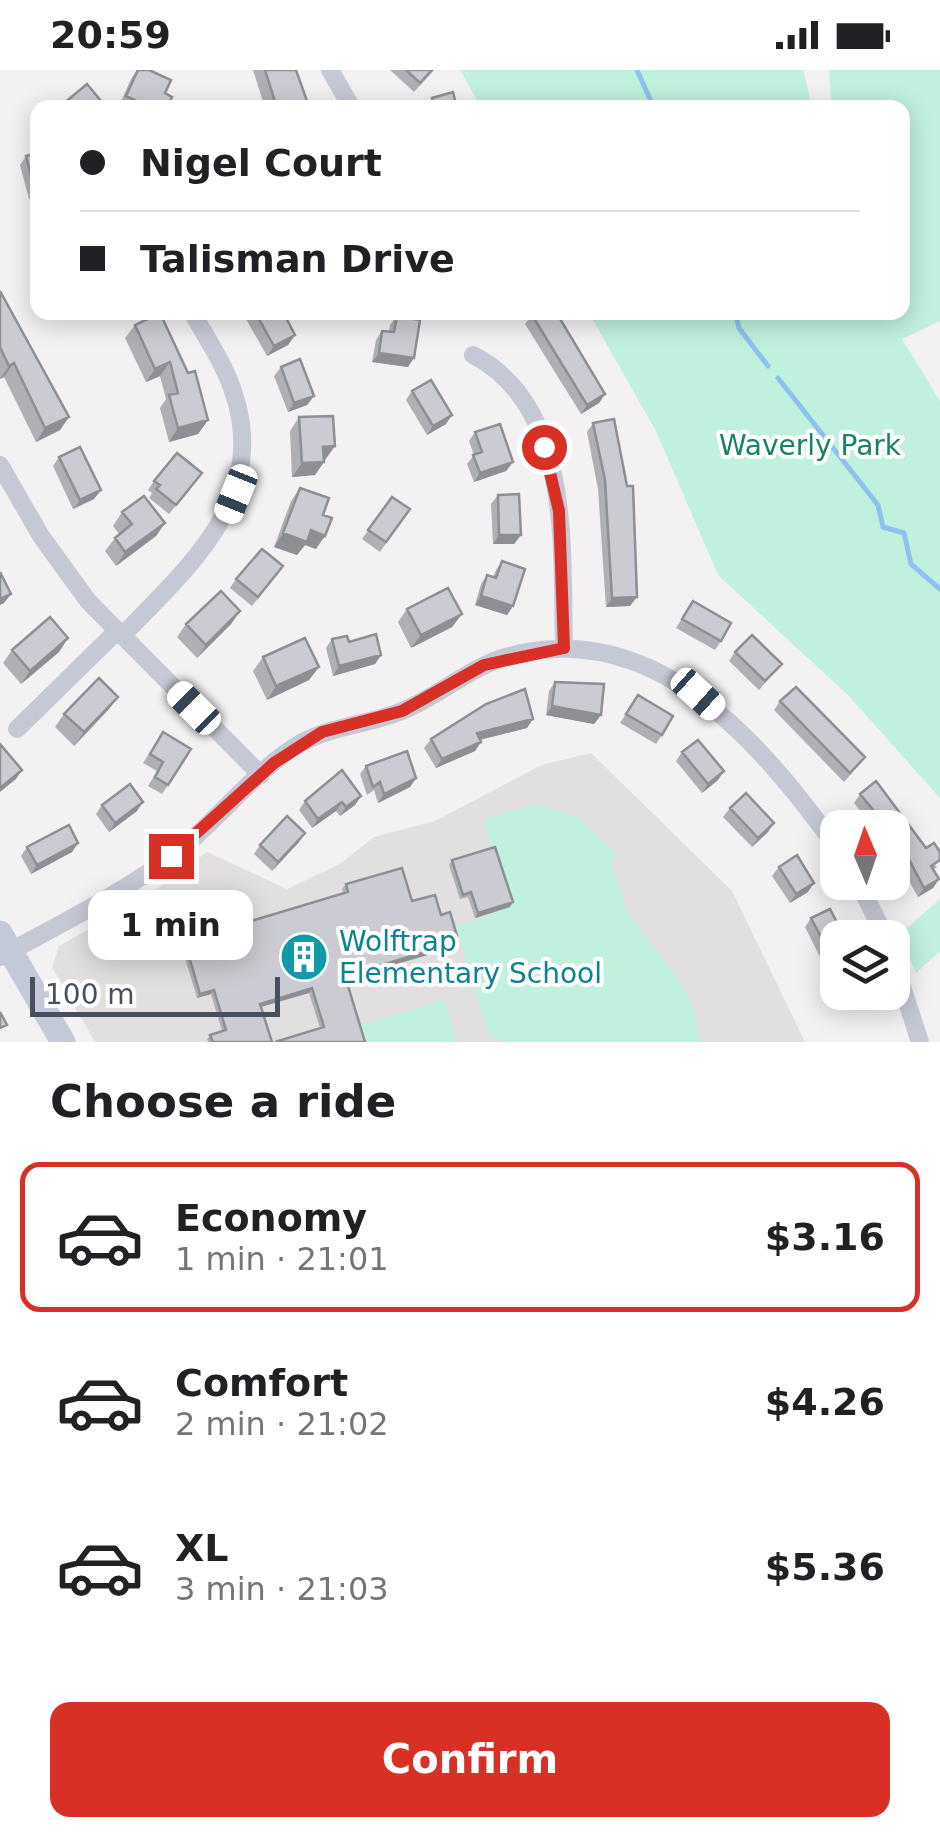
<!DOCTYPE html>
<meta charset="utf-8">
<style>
body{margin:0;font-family:"DejaVu Sans",sans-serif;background:#f6f6f6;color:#202124;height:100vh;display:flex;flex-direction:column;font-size:38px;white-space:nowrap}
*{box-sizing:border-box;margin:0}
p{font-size:32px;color:#757577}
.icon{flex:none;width:55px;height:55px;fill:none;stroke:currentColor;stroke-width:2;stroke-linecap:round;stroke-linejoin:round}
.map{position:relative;height:972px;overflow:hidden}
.side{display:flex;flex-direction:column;background:#fff;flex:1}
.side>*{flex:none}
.guide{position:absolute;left:30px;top:30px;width:880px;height:220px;border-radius:20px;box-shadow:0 5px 25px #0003;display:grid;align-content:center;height:220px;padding:0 50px;background:#fff}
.needle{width:65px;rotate:358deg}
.controls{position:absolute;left:820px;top:740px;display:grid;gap:20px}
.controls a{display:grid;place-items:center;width:90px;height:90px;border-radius:20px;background:#fff;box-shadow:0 5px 25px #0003;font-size:50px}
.scale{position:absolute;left:30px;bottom:25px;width:250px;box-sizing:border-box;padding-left:10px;border:5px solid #484f5e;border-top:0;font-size:28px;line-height:35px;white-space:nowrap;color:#484f5e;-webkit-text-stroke:8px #fff;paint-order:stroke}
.end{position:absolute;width:45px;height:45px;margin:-22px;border:12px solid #d93025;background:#fff;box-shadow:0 0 0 5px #fff}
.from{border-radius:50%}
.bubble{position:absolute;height:70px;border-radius:20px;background:#fff;box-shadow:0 5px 25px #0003;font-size:32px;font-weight:600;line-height:70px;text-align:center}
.car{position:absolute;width:30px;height:60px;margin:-30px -15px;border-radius:12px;box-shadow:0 0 8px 2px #0007;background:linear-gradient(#fff 24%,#345 0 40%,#fff 0 76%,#345 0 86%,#fff 0)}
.guide b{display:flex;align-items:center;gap:35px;height:95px;font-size:38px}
.guide b+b{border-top:2px solid #e0e0e0}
.guide i{width:25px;height:25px;background:#202124}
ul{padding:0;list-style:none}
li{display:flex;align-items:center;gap:30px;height:150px;margin:0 20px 15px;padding:0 30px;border:5px solid transparent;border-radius:20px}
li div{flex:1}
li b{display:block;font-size:38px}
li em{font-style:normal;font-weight:600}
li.current{border-color:#d93025}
li>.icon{width:90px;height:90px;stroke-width:1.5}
h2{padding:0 50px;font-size:45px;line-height:120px}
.button{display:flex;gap:20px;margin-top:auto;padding:20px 50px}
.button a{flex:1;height:115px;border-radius:20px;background:#d93025;color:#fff;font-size:40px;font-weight:600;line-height:115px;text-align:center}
.status{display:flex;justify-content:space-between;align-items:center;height:70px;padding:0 50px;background:#fff;direction:ltr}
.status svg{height:28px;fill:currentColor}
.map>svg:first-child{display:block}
</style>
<div class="status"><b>20:59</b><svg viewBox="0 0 49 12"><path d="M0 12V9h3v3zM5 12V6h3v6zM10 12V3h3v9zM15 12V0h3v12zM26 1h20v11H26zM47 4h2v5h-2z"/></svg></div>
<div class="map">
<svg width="940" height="972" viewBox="0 0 940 972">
<rect width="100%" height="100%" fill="#f3f1f1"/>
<!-- education -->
<path fill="#e1dfe0" d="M591,683L732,821L805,972H95L52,897L59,876L146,827L207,782L287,819L340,794L374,767L435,751L542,695Z"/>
<!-- green -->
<path fill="#c0f0de" d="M460,0H803L812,37H481Z
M829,0H940V251L902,269L940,331V728L849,626L718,505L656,361L589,243L902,242V38L832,37Z
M534,734L577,747L618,786L611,794L627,842L678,909L694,939L700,972H506L489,965L456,857L512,836L483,750Z
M940,829V881L916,903L900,864Z
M445,930L456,972H367L361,955Z"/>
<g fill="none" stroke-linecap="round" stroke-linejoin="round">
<!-- stream -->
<path stroke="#8dc2ec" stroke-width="5" d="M637,0L654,38
M735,242L739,258L768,296
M778,308L878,435L883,457L904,463L911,494L940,519"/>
<!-- street -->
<path stroke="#c5c9d5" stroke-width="18" d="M330,0L352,38
M473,285C574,337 561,483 564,578
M0,395L41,466L88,531L261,705
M122,566C188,497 269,430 234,324C225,295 207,269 192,242
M17,659L117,561
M858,812L886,868
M892,886L920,972
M0,887C62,853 126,822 182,778C223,745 256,699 301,673C334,655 368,655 402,641C440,626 469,597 509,586C656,547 760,672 838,779"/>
<!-- secondary -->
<path stroke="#c4c9d9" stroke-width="25" d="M0,863L63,972"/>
</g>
<!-- wall -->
<path fill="#afafb5" d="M137,0H149L165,23L167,38H118L131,9Z
M253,0H296L307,31L303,38H265Z
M390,0H434L414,22Z
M432,28L457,38H425Z
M38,83V127L29,129L20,95L26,86Z
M0,221L69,347L60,360L36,372L4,307L0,309Z
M242,242H283L295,265L288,275L267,286Z
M160,243L208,350L198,364L169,372L160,338L166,329L160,306L146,312L125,268L135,255Z
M532,245L605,324L599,333L581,344L525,254Z
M397,246L408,297L372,292L376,270L382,261L389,262L390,255Z
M281,297L314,326L307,335L288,342L274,306Z
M412,321L446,354L427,365L406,330Z
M299,347L335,376L324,390L315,405L292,407L290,361Z
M593,353L630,536L606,537L598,419L587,362Z
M475,362L513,392L506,401L474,412L467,394L474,385L469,371Z
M59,387L101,420L94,429L73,439L53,396Z
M202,403L169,444L149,428L152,423L148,420L154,411Z
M300,418L323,445L316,479L305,475L297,485L274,477L291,431Z
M498,425L521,465L514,474H493L491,434Z
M392,427L410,439L380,482L362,469Z
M122,442L165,453L156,466L116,496L105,481L115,468L119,464L113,456Z
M502,491L513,536L507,545L475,535L481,514L487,505L493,507L496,500Z
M283,496L252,536L230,518L236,509Z
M693,531L721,571L715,580L676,558Z
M407,539L462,544L452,557L411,578L398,552Z
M240,541L231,554L197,588L177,567L186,554Z
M68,568L59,582L21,614L3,593L12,580Z
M332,569L349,572L381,585L375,594L333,606L326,578Z
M735,582L782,594L759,620L729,591Z
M263,587L319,597L309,610L267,630L253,601Z
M555,612L601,645L594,654L546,645L549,621Z
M638,625L662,665L656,674L620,653Z
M118,627L108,640L74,676L55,657L64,644Z
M780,631L858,696L844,712L774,640Z
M527,658L480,670L475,681L436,698L424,678L431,669Z
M163,662L168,715L162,724L148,716L157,701L143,693Z
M682,682L718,710L702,723L676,691Z
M366,696L416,708L410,717L378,733L374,720L367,725L360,704Z
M860,724L937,797L933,800L939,809L933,818L918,827L892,780V758H874L854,733Z
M361,726L355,735L340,746L336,741L312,758L299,740L305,731Z
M102,735L137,741L109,762L96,744Z
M730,738L768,762L752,777L723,747Z
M299,772L272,801L254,784L260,775Z
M78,773L72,782L31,804L21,786L27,777Z
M452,790L510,837L475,848L468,827L460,829L449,795Z
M779,797L808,822L790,833L772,806Z
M346,814L412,831L441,845L457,866L454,870L451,871V874L448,879L346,909L365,972L320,958L309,923L261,937L272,972H208L207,969L210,965L222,961L211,924L197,928L185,888L191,883L188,874L191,869L344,824L342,819Z
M811,848L838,883L822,891L805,857Z"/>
<!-- shaded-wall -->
<path fill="#8e8f94" d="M38,119V127L29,129L35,120Z
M295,265L288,275L267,286L274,276Z
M379,283L414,288L408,297L372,292Z
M170,292L160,306L146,312L155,299Z
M14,293L4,307L0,309L9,296Z
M605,324L599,333L581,344L587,335Z
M314,326L307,335L288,342L294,333Z
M452,345L446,354L427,365L433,356Z
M69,347L60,360L36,372L45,358Z
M208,350L198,364L169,372L178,358Z
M335,376L325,390H314L323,377Z
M324,392L315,405L292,407L302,393Z
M513,392L506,401L474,412L480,403Z
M101,420L94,429L73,439L80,430Z
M165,453L156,466L116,496L125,482Z
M311,460L325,466L316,479L305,475L297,485L274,477L283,463Z
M499,465H521L514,474H493Z
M11,524L4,533L0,535V529Z
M481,526L513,536L507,545L475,535Z
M637,527L630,536L606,537L612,528Z
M240,541L231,554L197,588L206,575Z
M462,544L452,557L411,578L421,565Z
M68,568L59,582L21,614L30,601Z
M381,585L375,594L333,606L339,596Z
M319,597L309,610L267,630L276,616Z
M118,627L108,640L74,676L84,662Z
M552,636L601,645L594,654L546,645Z
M533,649L527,658L470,672L477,663Z
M481,672L475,681L436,698L442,689Z
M22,700L16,709L0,722V718Z
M724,701L718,710L702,723L708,714Z
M416,708L410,717L378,733L384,724Z
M361,726L355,735L340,746L346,737Z
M143,732L137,741L109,762L115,753Z
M342,732L336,741L312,758L318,749Z
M774,753L768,762L752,777L758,768Z
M305,763L299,772L272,801L278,792Z
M78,773L72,782L31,804L37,795Z
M939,809L933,818L918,827L924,818Z
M814,813L808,822L790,833L796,824Z
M513,832L510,837L475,848L478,843Z
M451,874L448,879L342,910L345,906Z
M838,877V883L822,891L829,882Z
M312,918L309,923L257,938L260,934Z
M214,920L211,924L197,928L200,924Z"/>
<!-- building -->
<path fill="#cbccd3" stroke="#8e8f94" stroke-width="2.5" d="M138,0H149L171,10L165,23L172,27L167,38H151L126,26Z
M265,0H296L307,31L290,38H277Z
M406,0H432L420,13Z
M87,14L106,37L66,38L63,34Z
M453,22L457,38H434L432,28Z
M38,83V119L35,120L26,86Z
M0,221L69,347L45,358L14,293L9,296L0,277Z
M255,242H283L295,265L274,276Z
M536,242H556L605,324L587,335L532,245Z
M160,243L188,303L195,301L208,350L178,358L169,325L178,323L170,292L155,299L135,255Z
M397,246L420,250L414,288L379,283L382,261L394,262Z
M300,289L314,326L294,333L281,297Z
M431,310L452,345L433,356L412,321Z
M333,346L335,376L323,377L324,392L302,393L299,347Z
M614,349L627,416H633L637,527L612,528L605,410L593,353Z
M500,354L513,392L480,403L473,385L482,382L475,362Z
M80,377L101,420L80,430L59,387Z
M177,383L202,403L176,435L156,419L160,415L154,411Z
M300,418L329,428L323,445L332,448L325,466L311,460L307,472L283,463Z
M519,424L521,465H499L498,425Z
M144,426L165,453L125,482L115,468L132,454L122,442Z
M392,427L410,439L386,472L368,460Z
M262,479L283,496L258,527L236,509Z
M502,491L525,499L513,536L481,526L487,505L496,508Z
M0,502L11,524L0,529Z
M448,518L462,544L421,565L407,539Z
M221,521L240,541L206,575L186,554Z
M693,531L731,553L721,571L682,549Z
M50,547L68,568L30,601L12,580Z
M376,564L381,585L339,596L332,569L347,566L349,572Z
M752,565L782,594L765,611L735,582Z
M305,568L319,597L276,616L263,587Z
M99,608L118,627L84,662L64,644Z
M555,612L604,614L601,645L552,636Z
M796,617L865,687L850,703L780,631Z
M525,619L533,649L477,663L481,672L442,689L431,669L486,634Z
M638,625L673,646L662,665L626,644Z
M163,662L191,679L168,715L155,707L163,692L150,684Z
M698,670L724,701L708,714L682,682Z
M0,674L22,700L0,718Z
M407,681L416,708L384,724L380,712L373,717L366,696Z
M342,700L361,726L346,737L342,732L318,749L305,731Z
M876,711L926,778L934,773L940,782V790L931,796L939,809L924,818L901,774L892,764V758H888L860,724Z
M130,714L143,732L115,753L102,735Z
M746,723L774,753L758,768L730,738Z
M287,746L305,763L278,792L260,775Z
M69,755L78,773L37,795L27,777Z
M495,777L513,832L478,843L471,822L463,825L452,790Z
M797,785L814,813L796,824L779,797Z
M402,798L412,831L435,825L441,845L450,842L457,866L450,868L451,874L345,906L365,972H275L324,957L312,918L260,934L272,972H213L210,965L226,960L214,920L200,924L188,883L195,882L191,869L348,822L346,814Z
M830,839L845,868H838V877L829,882L811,848Z
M0,942L7,955L0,958Z"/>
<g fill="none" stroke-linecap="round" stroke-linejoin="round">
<!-- route -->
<path stroke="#d93025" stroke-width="12" d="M171,786L274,693L322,662L402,641L484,595L564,578L559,441L544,377"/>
</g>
<!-- icons -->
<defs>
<g id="building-disc" transform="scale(2.5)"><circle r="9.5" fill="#0f9aa8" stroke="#fff"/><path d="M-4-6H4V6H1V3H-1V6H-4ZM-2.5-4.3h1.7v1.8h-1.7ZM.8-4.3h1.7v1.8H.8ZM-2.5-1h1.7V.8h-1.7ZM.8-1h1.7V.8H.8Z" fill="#fff"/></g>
</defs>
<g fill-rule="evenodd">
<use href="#building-disc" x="304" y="887"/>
</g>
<g text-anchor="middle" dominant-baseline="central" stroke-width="8" stroke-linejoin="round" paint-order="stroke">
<!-- park labels -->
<g font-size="28" fill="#188166" stroke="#fff">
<text x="810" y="375">Waverly Park</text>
</g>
<!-- culture labels -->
<g font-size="28" fill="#0d838f" stroke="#fff" text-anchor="start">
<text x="339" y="871">Wolftrap<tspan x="339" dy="32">Elementary School</tspan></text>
</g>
</g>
</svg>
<div class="controls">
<a><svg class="needle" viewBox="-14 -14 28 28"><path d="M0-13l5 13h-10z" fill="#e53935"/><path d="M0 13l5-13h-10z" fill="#757577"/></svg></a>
<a><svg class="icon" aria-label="layers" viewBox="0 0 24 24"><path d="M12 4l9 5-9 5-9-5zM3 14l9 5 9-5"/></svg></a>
</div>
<div class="scale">100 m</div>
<i class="end from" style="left:544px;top:377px"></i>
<i class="end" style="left:171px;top:786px"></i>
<div class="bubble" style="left:88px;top:820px;width:165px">1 min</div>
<i class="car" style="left:236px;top:424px;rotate:202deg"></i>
<i class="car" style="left:698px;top:624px;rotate:132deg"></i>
<i class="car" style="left:194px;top:638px;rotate:315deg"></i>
<div class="guide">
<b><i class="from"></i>Nigel Court</b>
<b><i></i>Talisman Drive</b>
</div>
</div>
<section class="side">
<h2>Choose a ride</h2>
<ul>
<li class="current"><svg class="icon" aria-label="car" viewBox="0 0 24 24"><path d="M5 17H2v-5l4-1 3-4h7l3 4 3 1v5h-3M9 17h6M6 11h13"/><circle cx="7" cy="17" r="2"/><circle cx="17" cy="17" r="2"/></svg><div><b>Economy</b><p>1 min · 21:01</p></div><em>$3.16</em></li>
<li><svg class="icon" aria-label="car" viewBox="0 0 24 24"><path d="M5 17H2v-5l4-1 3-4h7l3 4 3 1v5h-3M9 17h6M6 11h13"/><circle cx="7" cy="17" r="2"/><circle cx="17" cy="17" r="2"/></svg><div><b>Comfort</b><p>2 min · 21:02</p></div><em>$4.26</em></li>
<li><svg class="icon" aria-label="car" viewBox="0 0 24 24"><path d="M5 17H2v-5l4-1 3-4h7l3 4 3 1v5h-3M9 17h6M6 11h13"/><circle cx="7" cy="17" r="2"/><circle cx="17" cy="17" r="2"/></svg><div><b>XL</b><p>3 min · 21:03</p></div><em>$5.36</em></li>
</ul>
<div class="button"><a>Confirm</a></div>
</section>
